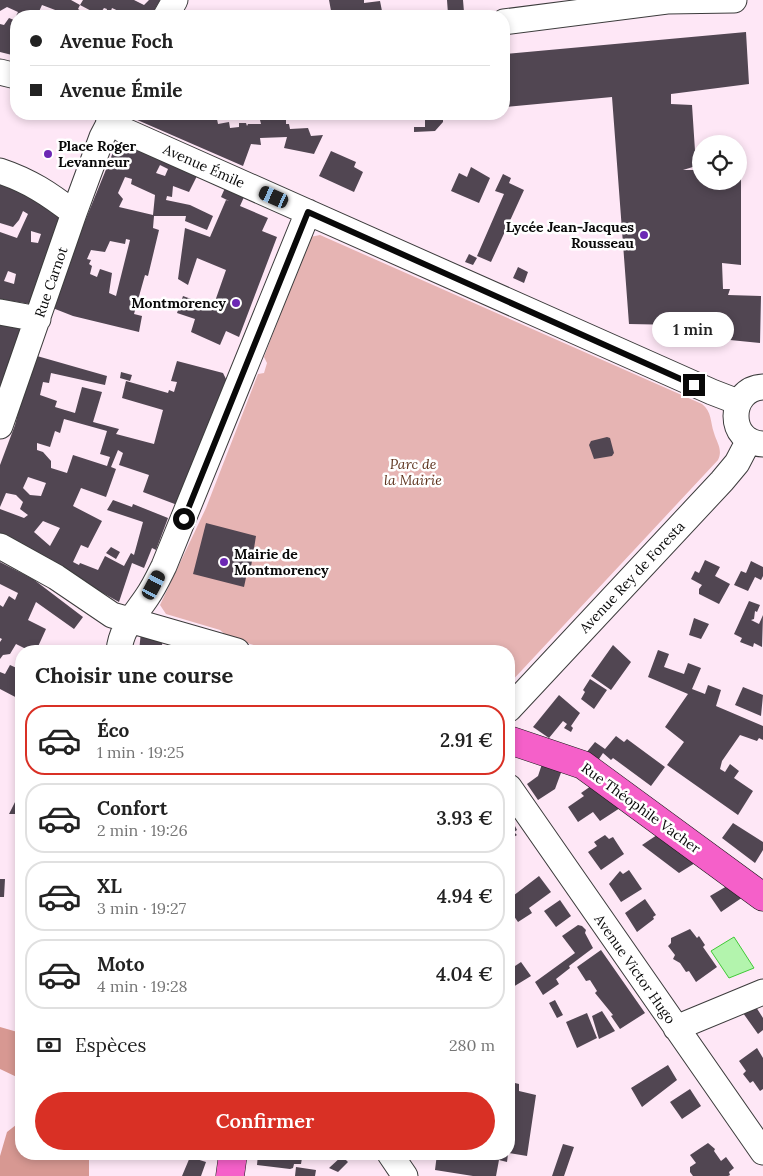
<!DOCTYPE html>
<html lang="fr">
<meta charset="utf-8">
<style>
body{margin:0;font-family:Lora,serif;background:#f6f6f6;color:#222;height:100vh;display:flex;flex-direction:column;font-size:19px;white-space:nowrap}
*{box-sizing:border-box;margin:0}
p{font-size:16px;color:#767676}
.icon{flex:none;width:28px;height:28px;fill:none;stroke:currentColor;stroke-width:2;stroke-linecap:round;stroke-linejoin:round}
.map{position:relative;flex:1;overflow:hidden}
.side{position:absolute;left:15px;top:645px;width:500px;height:515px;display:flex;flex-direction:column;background:#fff;border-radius:20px;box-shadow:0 2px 8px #0003}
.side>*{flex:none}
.guide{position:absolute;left:10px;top:10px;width:500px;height:110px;border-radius:20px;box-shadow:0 2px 8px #0003;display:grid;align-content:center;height:110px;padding:0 20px;background:#fff}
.controls{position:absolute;left:692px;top:135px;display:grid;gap:10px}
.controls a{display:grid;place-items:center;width:55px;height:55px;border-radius:50%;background:#fff;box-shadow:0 2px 8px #0003;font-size:25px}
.end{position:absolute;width:22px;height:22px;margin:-11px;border:6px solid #090909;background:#fff;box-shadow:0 0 0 2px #fff}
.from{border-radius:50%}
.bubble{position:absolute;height:35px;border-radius:18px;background:#fff;box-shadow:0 2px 8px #0003;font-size:16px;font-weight:600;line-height:35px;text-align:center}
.car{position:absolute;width:15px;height:30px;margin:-15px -8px;border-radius:6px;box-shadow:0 0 4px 1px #0007;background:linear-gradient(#222 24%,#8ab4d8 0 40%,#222 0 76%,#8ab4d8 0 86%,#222 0)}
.guide b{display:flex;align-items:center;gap:18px;height:48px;font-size:19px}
.guide b+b{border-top:1px solid #e0e0e0}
.guide i{width:12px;height:12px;background:#222}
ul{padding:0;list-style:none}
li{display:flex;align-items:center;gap:15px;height:70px;margin:0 10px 8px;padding:0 10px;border:2px solid #e0e0e0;border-radius:20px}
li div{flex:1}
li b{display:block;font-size:19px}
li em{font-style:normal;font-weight:600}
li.selected{border-color:#d93025}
li>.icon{width:45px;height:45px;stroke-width:1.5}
h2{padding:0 20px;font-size:22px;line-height:60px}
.pay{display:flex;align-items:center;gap:12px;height:55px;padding:0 20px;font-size:19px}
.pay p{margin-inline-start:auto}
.button{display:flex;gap:10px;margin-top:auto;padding:10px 20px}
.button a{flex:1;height:58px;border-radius:30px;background:#d93025;color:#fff;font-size:20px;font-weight:600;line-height:58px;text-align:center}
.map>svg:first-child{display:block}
</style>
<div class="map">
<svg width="763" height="1176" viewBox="0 0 763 1176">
<rect width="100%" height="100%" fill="#fee7f6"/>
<!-- green -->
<path fill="#e6b4b3" d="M320,235L702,404C712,412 710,421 714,433C717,443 723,450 718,460L509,684V651H273L228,637L220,630L166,614L160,605L206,508L258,374L264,373L267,363L264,357L310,237Z"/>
<!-- forest -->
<path fill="#d79892" d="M0,1027L21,1033V1079L0,1069Z
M21,1121V1154H89V1176H0V1156L7,1132Z"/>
<!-- water -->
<path fill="#b3f4ad" stroke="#3fc936" d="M734,937L754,968L729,978L711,951Z"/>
<!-- building -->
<path fill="#514652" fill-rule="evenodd" d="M0,0H71L80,5L83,0H134L144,5L149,0H160L151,16H124L125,14L112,8L109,16H105L107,9L104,8L99,15L80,5L78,9L84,13L82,16H71L42,5L37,16H16L18,12L7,7L0,11Z
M329,0H364V3L380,1L383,16H332Z
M447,0H463L464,12L448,14Z
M16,16V56L0,52V24L4,25L9,18L14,20Z
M746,32L749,84L671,94V104L692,105L696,166L683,170H701V181H739V170H741V265L722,263L723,289H730L728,295L761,296L760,343L720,339L719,315L681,313L679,325L629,324L612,97L504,107V54Z
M133,114H189L194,117L202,116L201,114H228V117L217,119L218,124L229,122L230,128L239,127V123H246L247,126L248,124H261L260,120H255L253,114H286V124H289L290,129L308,128L311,136L323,135L314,154L284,148L287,137L260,138L261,145L251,144L243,166L135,119Z
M434,114H443V122L435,131L414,132V127H425V120H434Z
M124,143L197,176L189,192L173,186L172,197L167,196L166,200L190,205L213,216L207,230L185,221L186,216H154L153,228L159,230L148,276L145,275L134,314L142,316L139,332L73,316L50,307L116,145ZM160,165L168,169L165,176L156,173ZM125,177L132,179L131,184L155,195L153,215L119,207L123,199L118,193ZM126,239L130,240L116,296L109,293L112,273L100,269L97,277L90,274L92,266L89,264L91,260L87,259L91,250L105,252L110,241L125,244Z
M331,151L356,162L354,167L363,172L354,192L319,176Z
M471,167L490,178L479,203L451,191L459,173L467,177Z
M503,174L511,178L509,183L524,190L491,262L477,256L504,194L495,191Z
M0,180L50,208L49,210L64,219L36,305L0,299V232L17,238L28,214L23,211L19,220L13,227L0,223ZM31,231L41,234L38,243L31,242ZM8,271L16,274L14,284L4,281Z
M225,188L244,197L240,206L268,218L262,231L277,237L239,337L226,331L220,345L191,332L195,319L177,313L183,296L213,307L226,270L197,258L188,285L178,279L185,228L210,237L226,200L229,201L221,197Z
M469,254L477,258L473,265L465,262Z
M518,267L528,272L524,283L513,278Z
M0,317L24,323L0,411Z
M37,356L107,376L105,385L51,373L49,383L43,382L40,395L57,401L55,407L75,413L82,387L102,392L93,422L119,429L116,434L154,444L163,410L122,398L126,381L168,393L169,390L174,392L177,382L171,381L177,361L223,373L228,383L180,506L143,492L149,475L119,465L123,453L118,450L111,467L116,469L106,497L81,488L73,506L102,521L88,548L81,545L73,562L79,565L80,563L98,570L105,556L124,566L131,553L134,555L143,522L107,510L113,500L132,507L133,504L168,518L156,550L152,548L144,568L132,563L119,602L0,536V509L24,518L28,515L20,509L23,502L16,495L6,493L0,507V465L15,425L27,378L30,379ZM64,419L107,431L100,454L110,457L107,466L73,455L67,473L51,468V461L43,452L37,450V443L50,447L55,431L60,433ZM28,477L46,483L41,496L30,495L23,488ZM43,521L60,528L50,546L34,532Z
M121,372L132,375L130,381L120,378Z
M607,437L610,438L614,453L612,456L594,459L589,445L591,441Z
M206,523L256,536L250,573H247L244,587L193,574Z
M111,547L120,552L116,559L106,553Z
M705,560L720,567L715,576L730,584L719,604L699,594V589L702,585L691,579L695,571L699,573Z
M751,561L763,567V576L761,580L755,577L748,591L734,585L741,571L746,573Z
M0,562L33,579L83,617L74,629L36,602L28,620L46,629L36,651H30L16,644L10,654L3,655L0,659V642L2,639L0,638V605L3,607L9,596L15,600L18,593L0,584Z
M749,601L760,605L757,612L755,611L754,619L751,620L759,624L763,615L762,647L754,643L753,647L740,642L742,638L734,634Z
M694,618L709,624L701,639L689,635Z
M141,632L163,639L161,651H139Z
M613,645L631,662L611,690L591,676Z
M658,650L669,654L664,667L684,674L688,663L701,668L692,689L705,694L708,685L721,690L716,706L763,726V740L759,738L757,741L740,735L722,761L720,769L725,772L730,764L739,771L734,778L753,791L738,815L667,765L684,742L665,727L688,694L648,677Z
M10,665L21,670V700L0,689V672L5,674Z
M590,679L607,690L594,709L581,699L585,692L583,690Z
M743,687L763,695L761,716L735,705Z
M559,695L580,713L571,726L573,728L571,732L564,728L567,724L563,721L549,738L533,727Z
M616,736L624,742L627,739L665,767L651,786L613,758L611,760L603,753L597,762L586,753L595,742L605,749Z
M542,764L562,770L555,789L538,800L527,784L538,776Z
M591,786L620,808L600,821L593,812L578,822L568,807L584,796L581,793Z
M16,800H21V814H9Z
M509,823L511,827L515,826L517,830L514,832L517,835L509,840Z
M733,823L763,842V850L755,863L722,838Z
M605,835L609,839L613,837L624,854L601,870L588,852L597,846L594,842Z
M657,835L695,863L679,873L642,845Z
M629,870L642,889L621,902L609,884L620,871L623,874Z
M539,876L551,892L529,908L532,913L518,922L509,909V899Z
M0,879H5L4,897H0Z
M727,886L743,897L721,912L710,896Z
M645,899L656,915L653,917L654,919L637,932L625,913Z
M560,900L571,916L556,927L544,911Z
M578,925L582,926L586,930L585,933L593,948L569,966L570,968L556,979L559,984L543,995L535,982L575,953L562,936Z
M690,929L697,938L699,936L705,945L703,947L717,967L696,982L689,971L686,972L680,963L673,959L675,955L668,946L671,943V938Z
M601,950L645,1013L620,1029L611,1016L613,1015L595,993L597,991L590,980L586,981L577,967Z
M521,962L531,976L513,987L509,980V970Z
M555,1000L563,1015L557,1018L549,1003Z
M756,1007L763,1018V1030L758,1034L743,1013Z
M602,1011L615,1031L599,1039L592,1016Z
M587,1013L597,1038L577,1048L566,1022Z
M757,1048L763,1058V1089L760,1091L753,1081L750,1083L743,1074L746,1071L739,1061Z
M509,1062L513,1063L511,1082L519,1084V1091L536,1095L527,1156L509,1153Z
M668,1065L677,1080L642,1107L631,1088Z
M690,1089L701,1106L682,1119L670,1102Z
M708,1143L715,1149L714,1151L721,1161L726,1157L734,1168L729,1172L730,1175L728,1176H693L690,1172V1167L696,1163L690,1155Z
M563,1144L574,1147L564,1176H552Z
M258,1154H298L297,1157L302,1158L301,1164H294L293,1168L290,1169L257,1165Z
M437,1154H508L507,1162L499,1160L496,1176H473L435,1170Z
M342,1156L348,1162L338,1172L329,1168Z
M190,1157L206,1162L201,1176H182Z
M296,1167L316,1170L315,1176H295Z"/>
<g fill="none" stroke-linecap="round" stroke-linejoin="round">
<!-- minor casing -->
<g stroke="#3c3c3c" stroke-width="27">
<path id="minor" d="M166,16L175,0
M504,22L667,1L734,0
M0,72L16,76
M107,114L123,130L712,392L738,402
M0,171C30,181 49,194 74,213
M0,312L38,319
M763,387C727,389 727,443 763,444
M0,426L74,213L102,137L114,114
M0,546L56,577L112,615L237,651
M119,651C121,628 135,615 147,597C154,587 159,576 164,566L308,212
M509,709L722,481L737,463L749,440
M509,787L763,1152
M676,1028L763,992
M390,1154L405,1176"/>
</g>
<!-- major casing -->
<g stroke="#1a1a1a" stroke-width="29">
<path id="major" d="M509,740L583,765L763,897
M230,1176L233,1154"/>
</g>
<!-- minor -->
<use href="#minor" stroke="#fff" stroke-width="25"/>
<!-- major -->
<use href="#major" stroke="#f560c9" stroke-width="28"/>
</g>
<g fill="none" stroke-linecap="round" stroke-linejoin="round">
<!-- route -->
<path stroke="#090909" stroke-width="6" d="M184,519L308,212L694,385"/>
</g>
<!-- markers -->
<g fill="#6c27b4" stroke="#fff" stroke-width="2">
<circle cx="48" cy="154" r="5"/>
<circle cx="644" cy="235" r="5"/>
<circle cx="236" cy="303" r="5"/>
<circle cx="224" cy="562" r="5"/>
</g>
<g text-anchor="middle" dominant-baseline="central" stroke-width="5" stroke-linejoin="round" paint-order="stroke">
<!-- poi labels -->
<g font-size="14" font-weight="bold" fill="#090909" stroke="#fff" text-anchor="start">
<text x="58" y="146">Place Roger<tspan x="58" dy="16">Levanneur</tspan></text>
<text x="634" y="227" text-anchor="end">Lycée Jean-Jacques<tspan x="634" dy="16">Rousseau</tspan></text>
<text x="226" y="303" text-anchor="end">Montmorency</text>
<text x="234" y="554">Mairie de<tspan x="234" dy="16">Montmorency</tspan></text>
</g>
<!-- street labels -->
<g font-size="14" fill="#090909" stroke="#fff">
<text transform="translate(204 166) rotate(24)">Avenue Émile</text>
<text transform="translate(51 282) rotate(-71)">Rue Carnot</text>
<text transform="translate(632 577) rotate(-47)">Avenue Rey de Foresta</text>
<text transform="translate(641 808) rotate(36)">Rue Théophile Vacher</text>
<text transform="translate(635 969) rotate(55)">Avenue Victor Hugo</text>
</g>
<!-- park labels -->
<g font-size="14" font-style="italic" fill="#5e331d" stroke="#fff">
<text x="413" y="464">Parc de<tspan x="413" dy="16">la Mairie</tspan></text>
</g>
</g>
</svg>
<div class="controls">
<a><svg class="icon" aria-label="locate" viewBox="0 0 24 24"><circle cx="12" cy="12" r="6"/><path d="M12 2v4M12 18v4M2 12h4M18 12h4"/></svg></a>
</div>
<i class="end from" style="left:184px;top:519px"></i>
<i class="end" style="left:694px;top:385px"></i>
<div class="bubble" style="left:652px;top:312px;width:82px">1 min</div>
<i class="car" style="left:274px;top:197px;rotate:294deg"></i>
<i class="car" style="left:154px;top:585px;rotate:28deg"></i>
<div class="guide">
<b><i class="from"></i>Avenue Foch</b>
<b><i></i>Avenue Émile</b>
</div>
<section class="side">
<h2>Choisir une course</h2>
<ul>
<li class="selected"><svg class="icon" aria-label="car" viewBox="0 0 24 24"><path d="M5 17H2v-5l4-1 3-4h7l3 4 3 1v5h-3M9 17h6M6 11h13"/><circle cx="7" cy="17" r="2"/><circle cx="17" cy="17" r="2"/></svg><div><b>Éco</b><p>1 min · 19:25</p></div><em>2.91 €</em></li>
<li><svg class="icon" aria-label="car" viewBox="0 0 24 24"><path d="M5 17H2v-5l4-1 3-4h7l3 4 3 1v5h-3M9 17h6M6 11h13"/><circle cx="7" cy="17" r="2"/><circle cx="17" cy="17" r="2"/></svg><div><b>Confort</b><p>2 min · 19:26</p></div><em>3.93 €</em></li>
<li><svg class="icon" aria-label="car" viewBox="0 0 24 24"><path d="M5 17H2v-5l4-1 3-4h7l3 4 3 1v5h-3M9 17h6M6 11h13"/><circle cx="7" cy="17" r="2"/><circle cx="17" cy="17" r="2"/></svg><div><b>XL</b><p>3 min · 19:27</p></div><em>4.94 €</em></li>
<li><svg class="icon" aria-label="car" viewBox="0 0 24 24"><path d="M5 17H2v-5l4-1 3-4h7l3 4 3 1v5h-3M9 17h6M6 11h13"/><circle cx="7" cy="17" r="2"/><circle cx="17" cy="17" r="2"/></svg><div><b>Moto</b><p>4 min · 19:28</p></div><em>4.04 €</em></li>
</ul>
<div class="pay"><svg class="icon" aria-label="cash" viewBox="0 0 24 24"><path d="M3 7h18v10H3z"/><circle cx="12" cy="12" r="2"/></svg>Espèces<p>280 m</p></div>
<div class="button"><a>Confirmer</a></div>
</section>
</div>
